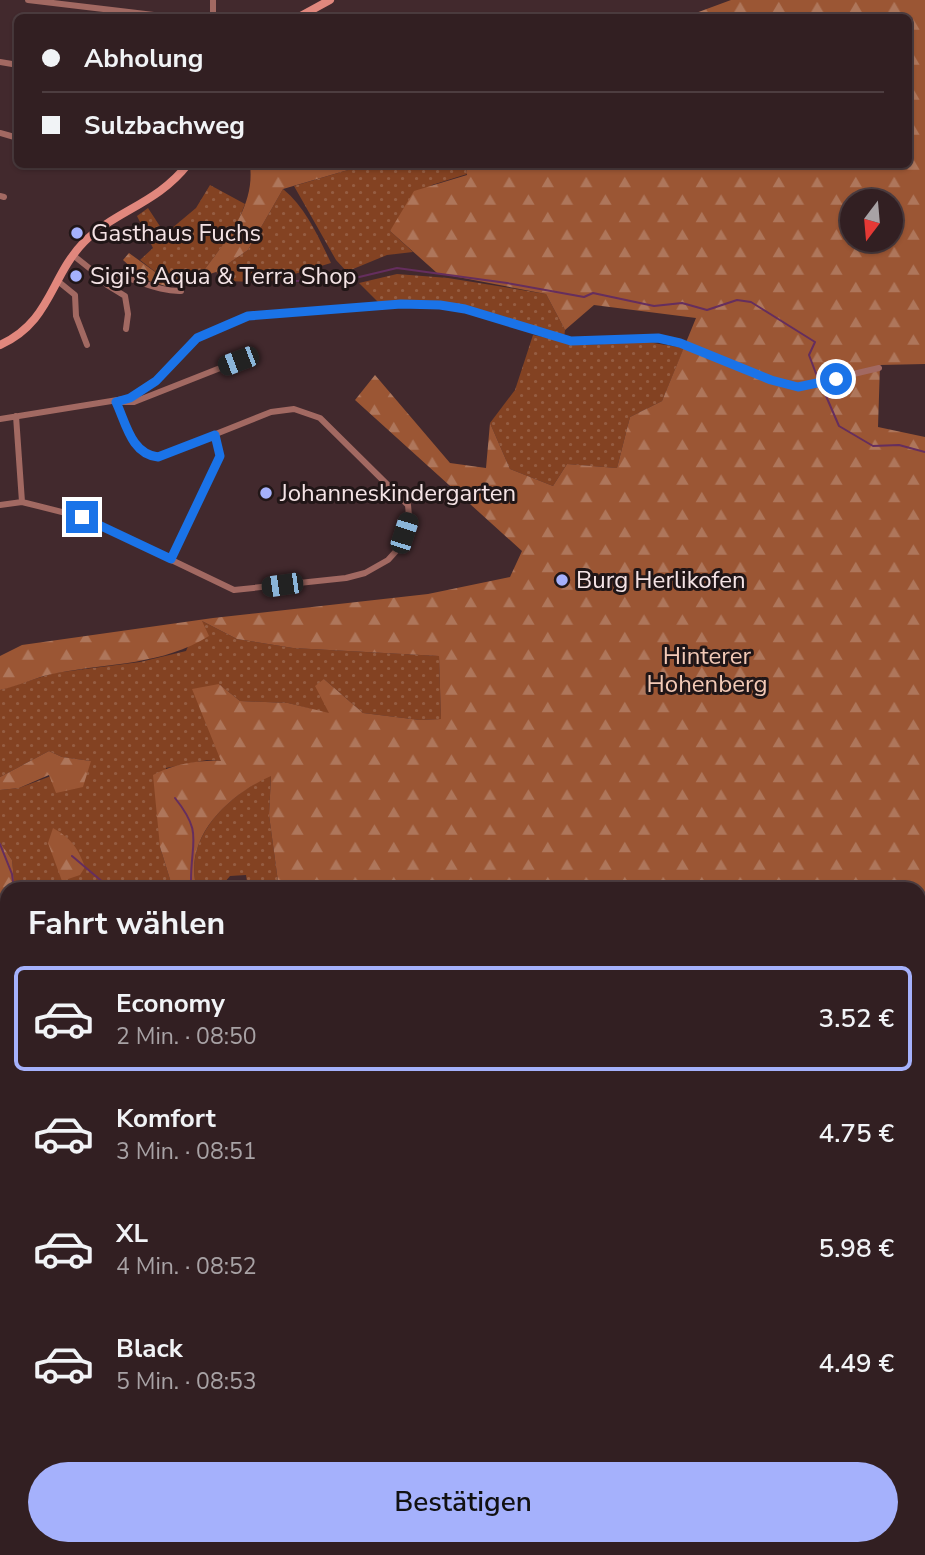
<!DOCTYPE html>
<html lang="de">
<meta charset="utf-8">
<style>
body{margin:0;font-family:"Nunito Sans",sans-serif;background:#3d2c2f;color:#f1f3f6;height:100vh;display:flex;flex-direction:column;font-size:26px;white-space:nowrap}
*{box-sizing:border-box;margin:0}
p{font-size:23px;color:#a8a2a5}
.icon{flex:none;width:38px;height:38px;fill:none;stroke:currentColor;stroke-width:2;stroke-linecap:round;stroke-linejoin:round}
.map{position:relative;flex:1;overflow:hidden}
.drawer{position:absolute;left:0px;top:882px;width:926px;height:674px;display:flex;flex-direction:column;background:#321f22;border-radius:21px 21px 0 0;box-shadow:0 2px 5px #0004,0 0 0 2px #4d3d40}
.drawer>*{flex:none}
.banner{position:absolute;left:14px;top:14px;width:898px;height:154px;border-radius:10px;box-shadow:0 2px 5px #0004,0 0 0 2px #4d3d40;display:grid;align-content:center;height:154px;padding:0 28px;background:#321f22}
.needle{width:46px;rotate:196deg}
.fabs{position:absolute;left:840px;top:189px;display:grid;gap:14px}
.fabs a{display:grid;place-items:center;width:63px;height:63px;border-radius:50%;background:#321f22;box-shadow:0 2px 5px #0004,0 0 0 2px #4d3d40;font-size:35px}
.end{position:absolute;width:32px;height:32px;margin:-16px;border:9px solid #1a73e8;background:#fff;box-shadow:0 0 0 4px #fff}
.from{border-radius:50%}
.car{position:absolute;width:21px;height:42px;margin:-21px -10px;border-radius:9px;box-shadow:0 0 5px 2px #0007;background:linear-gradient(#222 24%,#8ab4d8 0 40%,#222 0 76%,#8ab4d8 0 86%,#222 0)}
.banner b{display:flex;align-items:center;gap:24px;height:66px;font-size:26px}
.banner b+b{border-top:2px solid #4d3d40}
.banner i{width:18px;height:18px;background:#f1f3f6}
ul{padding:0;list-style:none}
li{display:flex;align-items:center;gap:21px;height:105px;margin:0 14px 10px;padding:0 14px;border:4px solid transparent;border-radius:10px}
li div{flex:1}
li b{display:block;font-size:26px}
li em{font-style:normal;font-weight:600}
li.selected{border-color:#a5b1fc}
li>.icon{width:63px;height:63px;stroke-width:1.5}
h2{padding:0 28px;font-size:32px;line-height:84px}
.primary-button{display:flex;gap:14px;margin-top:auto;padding:14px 28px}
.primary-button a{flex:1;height:80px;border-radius:42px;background:#a5b1fc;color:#111;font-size:28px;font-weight:600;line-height:80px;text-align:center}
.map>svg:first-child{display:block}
</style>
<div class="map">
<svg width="925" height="1555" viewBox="0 0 925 1555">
<defs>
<pattern id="grass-dots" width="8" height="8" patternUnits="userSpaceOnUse" patternTransform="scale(1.75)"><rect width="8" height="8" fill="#834222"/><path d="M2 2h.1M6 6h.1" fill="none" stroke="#955d42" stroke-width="1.8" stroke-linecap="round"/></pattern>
<pattern id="forest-firs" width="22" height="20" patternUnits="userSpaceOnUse" patternTransform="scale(1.75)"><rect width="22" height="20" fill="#9b5634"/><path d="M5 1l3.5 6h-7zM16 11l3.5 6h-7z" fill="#ae765b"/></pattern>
</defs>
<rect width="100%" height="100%" fill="#42292d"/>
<!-- grass -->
<path fill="url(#grass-dots)" d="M365,165H466L467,174L432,185L390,231L413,252L387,255L353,269L349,274L336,260L294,186Z
M210,185L245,204L235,229L205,269L162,277L140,260L153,248L137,216L148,208L165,234L196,208Z
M283,189C306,208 318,236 331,263L258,285V282L227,281L216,272L248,250Z
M397,274L448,278L546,294L565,330L564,338L467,309L380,304L359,283Z
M533,335L583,345L647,342L684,348L662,401L630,417L617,468L567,464L553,486L510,469L490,423L515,390Z
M200,620L237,639L293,648L439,656L441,719L420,720L363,713L324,679L330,714L288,703L240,701L219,684L222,761L207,760L166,768L160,847L173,889H15L12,860L0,842V790L19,788L91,761L62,757L49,751L0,777V690L54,673L140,662L186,651Z
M271,775L269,815L279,889H248L246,875L230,876L224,883V889H197C182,837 229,795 271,775Z"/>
<!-- forest -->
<path fill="url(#forest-firs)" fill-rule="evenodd" d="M731,0H925V364L880,365L878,427L925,437V1555H221L229,1549H919V889H279L269,815L271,776C228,795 182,838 197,889H173L160,847L153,775C174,764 198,760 221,761L192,689L219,684L240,701L288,703L329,713L315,686L324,679L363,713L420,720L441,719L439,656L293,648L237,639L202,621L209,636C163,665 110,663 57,673C38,676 19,686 0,690V656L22,645L213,618L428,594L510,577L522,551L355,400L375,375L450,463L486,468L490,423L510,469L553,486L567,464L617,468L630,417L662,401L696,318L594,305L565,330L546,294L437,273L390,231L414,191L467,175L466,165L908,164V18L685,17ZM852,201H891V240H852Z
M250,165H365L283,189L248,250L216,272L169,287L145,280L123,260L129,253L162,277L205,269C228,238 255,205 250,165Z
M49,751L62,757L91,761L83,787L56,793L49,775L19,788L0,790V777Z
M53,828C71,838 78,848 85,867L80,875L62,881L48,843Z
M0,842L12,860L15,889H7V1211L0,1209Z"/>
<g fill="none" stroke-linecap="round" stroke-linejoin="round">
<!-- stream -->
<path stroke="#652e5e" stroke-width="2" d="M355,278L397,268L507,283L584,297L593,293L654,306L682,303L707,310L737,300L751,302L815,342L809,355L818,379
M295,281L347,279
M823,389L839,426L873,446L899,445L925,452
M175,798C203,833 191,840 191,881
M0,844L12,874L14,889
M72,856L111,889
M919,912L925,916
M0,948L7,943
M919,1271L925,1273
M719,1555L721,1549"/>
<!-- street -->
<path stroke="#a26962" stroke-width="6" d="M28,0L179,18
M213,0V18
M0,62L18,65
M0,133L18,138
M0,196L4,197
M74,256L98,275C126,271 152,292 181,291
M98,275L107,285L125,296L128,314L126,329
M59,282L75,295L76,316L87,345
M16,416L22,502
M0,419L130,398L156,381L197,338L249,316L401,304L440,305L465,309L571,341L658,339L680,343L771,380L798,387L879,368
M0,505L22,502L82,517L234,590L346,578L365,573L388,560L398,549L409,516L408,505L320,418L294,409L271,412L158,457C131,454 125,423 116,402H134L238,361
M171,559L220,456L215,435"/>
<!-- secondary -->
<path stroke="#e1877d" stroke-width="8" d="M297,18L330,0
M0,345C51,322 50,277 84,242C116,210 157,204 188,164"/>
</g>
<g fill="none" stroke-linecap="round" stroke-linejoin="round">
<!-- route -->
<path stroke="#1a73e8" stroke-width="9" d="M82,517L171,559L220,456L215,435L158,457C131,454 126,423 116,402L130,398L156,381L197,338L248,316L401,304L440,305L465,309L571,341L658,338L680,343L771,380L798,387L836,379"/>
</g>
<!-- markers -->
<g fill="#a5b1fc" stroke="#211617" stroke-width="2.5">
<circle cx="77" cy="233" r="7"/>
<circle cx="76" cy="276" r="7"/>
<circle cx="266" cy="493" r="7"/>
<circle cx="562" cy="580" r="7"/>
</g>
<g text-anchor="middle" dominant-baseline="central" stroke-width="6" stroke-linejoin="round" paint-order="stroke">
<!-- poi labels -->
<g font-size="24" fill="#f4e3e5" stroke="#211617" text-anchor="start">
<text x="91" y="233">Gasthaus Fuchs</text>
<text x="90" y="276">Sigi's Aqua &amp; Terra Shop</text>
<text x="280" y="493">Johanneskindergarten</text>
<text x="576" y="580">Burg Herlikofen</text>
</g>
<!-- park labels -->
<g font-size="24" fill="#f2c9b6" stroke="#211617">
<text x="707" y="656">Hinterer<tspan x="707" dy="28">Hohenberg</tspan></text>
</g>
</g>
</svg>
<div class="fabs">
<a><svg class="needle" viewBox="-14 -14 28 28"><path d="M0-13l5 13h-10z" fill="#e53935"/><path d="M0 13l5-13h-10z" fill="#a8a2a5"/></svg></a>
</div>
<i class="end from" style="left:836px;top:379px"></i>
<i class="end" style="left:82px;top:517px"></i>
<i class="car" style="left:238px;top:361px;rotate:249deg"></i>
<i class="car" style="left:404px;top:533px;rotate:18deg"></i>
<i class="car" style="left:282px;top:585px;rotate:262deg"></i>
<div class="banner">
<b><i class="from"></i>Abholung</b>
<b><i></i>Sulzbachweg</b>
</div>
<section class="drawer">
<h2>Fahrt wählen</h2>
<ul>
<li class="selected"><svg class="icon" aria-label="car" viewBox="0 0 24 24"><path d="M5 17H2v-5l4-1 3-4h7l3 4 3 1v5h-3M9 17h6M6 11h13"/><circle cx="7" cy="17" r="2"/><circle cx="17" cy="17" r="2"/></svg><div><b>Economy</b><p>2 Min. · 08:50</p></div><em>3.52 €</em></li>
<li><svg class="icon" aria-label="car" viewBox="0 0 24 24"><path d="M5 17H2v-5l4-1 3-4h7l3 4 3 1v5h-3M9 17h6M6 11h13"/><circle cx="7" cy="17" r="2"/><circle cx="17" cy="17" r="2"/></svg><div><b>Komfort</b><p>3 Min. · 08:51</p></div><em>4.75 €</em></li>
<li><svg class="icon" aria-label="car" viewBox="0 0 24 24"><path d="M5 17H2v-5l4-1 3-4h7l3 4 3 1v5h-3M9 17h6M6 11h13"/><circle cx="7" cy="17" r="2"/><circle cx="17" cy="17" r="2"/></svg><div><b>XL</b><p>4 Min. · 08:52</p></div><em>5.98 €</em></li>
<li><svg class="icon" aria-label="car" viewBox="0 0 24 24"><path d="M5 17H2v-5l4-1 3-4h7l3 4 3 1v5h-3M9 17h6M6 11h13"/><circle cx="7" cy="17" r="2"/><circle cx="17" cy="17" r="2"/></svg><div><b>Black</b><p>5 Min. · 08:53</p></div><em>4.49 €</em></li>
</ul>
<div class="primary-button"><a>Bestätigen</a></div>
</section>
</div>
